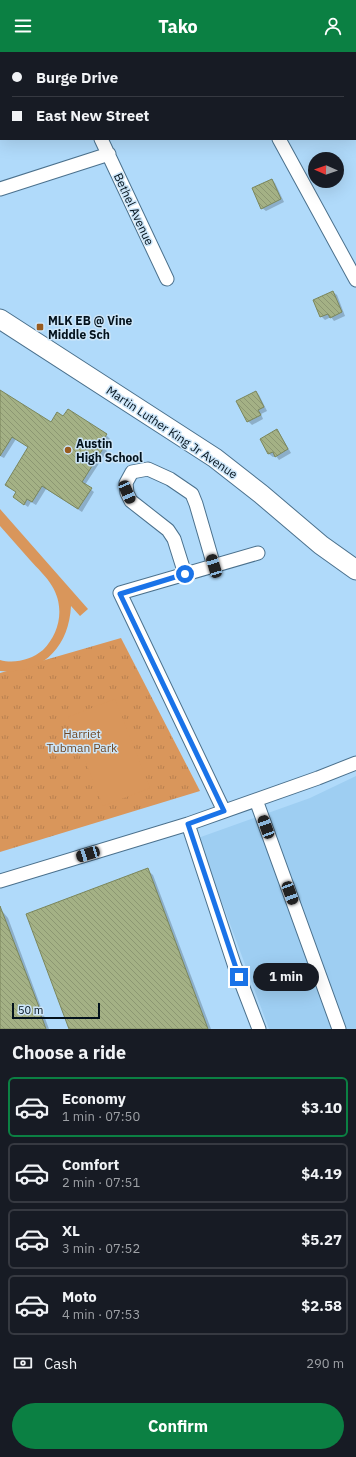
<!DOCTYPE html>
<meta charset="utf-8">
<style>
body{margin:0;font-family:"IBM Plex Sans",sans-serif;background:#20242c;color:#f1f3f6;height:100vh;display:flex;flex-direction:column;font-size:15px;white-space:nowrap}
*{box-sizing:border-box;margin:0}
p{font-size:13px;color:#9ea1a6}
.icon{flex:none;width:22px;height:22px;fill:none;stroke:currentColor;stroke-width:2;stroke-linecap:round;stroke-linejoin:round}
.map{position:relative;height:977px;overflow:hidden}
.details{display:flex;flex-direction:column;background:#171b24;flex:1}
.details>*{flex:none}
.guide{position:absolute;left:0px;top:0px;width:356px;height:88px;box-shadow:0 4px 16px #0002;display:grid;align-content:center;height:88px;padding:0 12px;background:#171b24}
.needle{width:26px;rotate:272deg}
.tools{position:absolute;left:308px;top:100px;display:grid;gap:8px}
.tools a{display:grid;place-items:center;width:36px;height:36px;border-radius:50%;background:#171b24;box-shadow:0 4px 16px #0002;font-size:20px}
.scale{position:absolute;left:12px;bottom:10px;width:88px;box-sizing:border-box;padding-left:4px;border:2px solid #03121c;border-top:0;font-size:11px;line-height:14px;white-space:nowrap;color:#03121c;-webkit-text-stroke:3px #cce5f8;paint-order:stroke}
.end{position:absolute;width:18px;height:18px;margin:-9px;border:5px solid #1a73e8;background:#fff;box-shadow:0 0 0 2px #fff}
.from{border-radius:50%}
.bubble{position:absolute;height:28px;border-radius:14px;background:#171b24;box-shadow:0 4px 16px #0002;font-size:13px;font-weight:700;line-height:28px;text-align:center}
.car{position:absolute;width:12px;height:24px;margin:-12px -6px;border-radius:5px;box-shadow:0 0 3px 1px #0007;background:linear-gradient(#222 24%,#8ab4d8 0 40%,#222 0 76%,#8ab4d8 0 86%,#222 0)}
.guide b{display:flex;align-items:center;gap:14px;height:38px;font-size:15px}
.guide b+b{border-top:1px solid #363941}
.guide i{width:10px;height:10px;background:#f1f3f6}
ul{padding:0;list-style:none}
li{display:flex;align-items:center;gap:12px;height:60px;margin:0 8px 6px;padding:0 4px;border:2px solid #363941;border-radius:6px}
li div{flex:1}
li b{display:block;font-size:15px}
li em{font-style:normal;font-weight:700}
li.selected{border-color:#0b8043}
li>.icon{width:36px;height:36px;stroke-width:1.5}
h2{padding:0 12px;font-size:18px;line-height:48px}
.pay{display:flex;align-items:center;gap:10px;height:44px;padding:0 12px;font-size:15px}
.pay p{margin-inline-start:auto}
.primary-button{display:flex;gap:8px;margin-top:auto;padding:8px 12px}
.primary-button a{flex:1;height:46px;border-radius:24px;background:#0b8043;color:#fff;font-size:16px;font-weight:700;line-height:46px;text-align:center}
header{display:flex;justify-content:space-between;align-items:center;height:52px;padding:0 12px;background:#0b8043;color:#fff;font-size:18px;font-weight:700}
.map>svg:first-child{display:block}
</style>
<header><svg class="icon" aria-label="menu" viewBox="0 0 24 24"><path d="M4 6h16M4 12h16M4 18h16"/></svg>Tako<svg class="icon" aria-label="person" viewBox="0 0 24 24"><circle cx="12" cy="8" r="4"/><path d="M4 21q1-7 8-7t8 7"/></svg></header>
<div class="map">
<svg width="356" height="977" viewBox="0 0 356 977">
<defs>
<pattern id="park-tufts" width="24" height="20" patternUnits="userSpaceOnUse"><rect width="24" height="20" fill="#d9965b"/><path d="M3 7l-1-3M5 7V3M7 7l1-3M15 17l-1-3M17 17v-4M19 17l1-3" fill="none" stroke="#b9804f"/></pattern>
<pattern id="building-back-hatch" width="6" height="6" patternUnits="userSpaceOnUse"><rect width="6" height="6" fill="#a4b185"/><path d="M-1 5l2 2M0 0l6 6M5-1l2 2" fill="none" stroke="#8c9772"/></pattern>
</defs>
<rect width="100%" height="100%" fill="#b0dafa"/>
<!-- built -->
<path fill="#9ecef2" d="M356,724V977H269L198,786L310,746Z"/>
<!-- park -->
<path fill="url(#park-tufts)" d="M121,586L200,739L0,800V621Z"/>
<!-- pitch -->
<path fill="#d9965b" d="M0,457L88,557L80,564L71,554C69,595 42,623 0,619V608C14,612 31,608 43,598C60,581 65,555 52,534C47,525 37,516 30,508C20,497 10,485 0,474Z
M115,647L150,736L103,754L68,665Z"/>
<!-- shadow -->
<path fill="#0003" d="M272,128L275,131L284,150L266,159L262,156Z
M333,240L337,243L345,264L334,269L331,265L325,268L321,264Z
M0,339L51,371L64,365L106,383L110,387L104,396L107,399L85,433L94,440L82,460L46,437L36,453L31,450L28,455L14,445L17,441L6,432L29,396L16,387L4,406L0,404Z
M256,340L259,343L267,359L261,362L263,367L252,373L248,369Z
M276,379L280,382L291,401L279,408L276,404L273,405L269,402L261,388Z
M147,818L153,823L211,977H70Z
M3,860L8,866L49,977H0V861Z"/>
<!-- building -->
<path fill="url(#building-back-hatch)" stroke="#7a865c" d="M272,127L281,147L261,157L252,136Z
M333,239L342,260L330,266L328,262L320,265L313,248Z
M0,338L51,370L57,360L63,364L68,357L107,382L100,392L104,395L82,430L92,436L78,457L42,434L32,450L27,447L24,453L13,445L16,440L5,433L28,395L12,385L0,404Z
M256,339L264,355L258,358L261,363L247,370L236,349Z
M277,377L288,397L275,405L273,400L268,402L260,387Z
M148,816L208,977H69L26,862Z
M0,854L39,955H38L46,977H0Z"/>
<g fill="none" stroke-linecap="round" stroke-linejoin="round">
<!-- minor casing -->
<g stroke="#4b718d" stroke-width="15">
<path id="minor" d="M57,0V1
M230,0L231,1
M101,87L167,227
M279,87L356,228
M0,137L109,102
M185,522L174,487L168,478L131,449L127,441L126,431L132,420L148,417L170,427L192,442L196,452L214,514
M256,748L339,977
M224,759L120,541L258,501
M188,772L234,912L259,977
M0,829L188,772L318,726L356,711"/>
</g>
<!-- secondary casing -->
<g stroke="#4b718d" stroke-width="21">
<path id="secondary" d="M0,267L215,406L261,442L321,493L356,518"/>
</g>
<!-- minor -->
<use href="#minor" stroke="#fff" stroke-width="13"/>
<!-- secondary -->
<use href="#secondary" stroke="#fff" stroke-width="19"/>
</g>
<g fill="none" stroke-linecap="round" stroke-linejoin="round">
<!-- route -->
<path stroke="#1a73e8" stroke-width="5" d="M185,522L120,542L224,759L188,772L239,925"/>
</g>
<!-- markers -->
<g fill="#995c20" stroke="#cce5f8" stroke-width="1.5">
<rect x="36" y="271" width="8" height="8" rx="2"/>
<circle cx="68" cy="398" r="4"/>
</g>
<g text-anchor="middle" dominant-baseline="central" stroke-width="3" stroke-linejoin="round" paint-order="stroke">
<!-- street labels -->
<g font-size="12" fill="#03121c" stroke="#cce5f8">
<text transform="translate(134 157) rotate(65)">Bethel Avenue</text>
<text transform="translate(172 380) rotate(34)">Martin Luther King Jr Avenue</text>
</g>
<!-- poi labels -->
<g font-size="12" font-weight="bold" fill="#03121c" stroke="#cce5f8" text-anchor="start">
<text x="48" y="268">MLK EB @ Vine<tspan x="48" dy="14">Middle Sch</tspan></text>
<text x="76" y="391">Austin<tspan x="76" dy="14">High School</tspan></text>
</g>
<!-- park labels -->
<g font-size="12" fill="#704824" stroke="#cce5f8">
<text x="82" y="681">Harriet<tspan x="82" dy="14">Tubman Park</tspan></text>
</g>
</g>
</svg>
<div class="tools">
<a><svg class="needle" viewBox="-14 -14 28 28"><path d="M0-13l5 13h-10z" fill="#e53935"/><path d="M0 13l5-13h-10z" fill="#9ea1a6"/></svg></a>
</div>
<div class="scale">50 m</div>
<i class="end from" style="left:185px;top:522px"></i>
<i class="end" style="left:239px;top:925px"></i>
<div class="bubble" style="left:253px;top:911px;width:66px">1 min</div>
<i class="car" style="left:127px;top:440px;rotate:157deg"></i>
<i class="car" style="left:214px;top:514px;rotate:343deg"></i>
<i class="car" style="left:266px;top:775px;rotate:340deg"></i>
<i class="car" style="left:88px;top:802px;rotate:253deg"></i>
<i class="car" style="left:290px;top:841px;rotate:160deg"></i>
<div class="guide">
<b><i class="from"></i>Burge Drive</b>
<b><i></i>East New Street</b>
</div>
</div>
<section class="details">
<h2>Choose a ride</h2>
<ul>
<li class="selected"><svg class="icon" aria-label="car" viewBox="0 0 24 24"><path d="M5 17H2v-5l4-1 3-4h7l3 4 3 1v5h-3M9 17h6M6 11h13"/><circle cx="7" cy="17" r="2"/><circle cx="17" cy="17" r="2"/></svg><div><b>Economy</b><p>1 min · 07:50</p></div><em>$3.10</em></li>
<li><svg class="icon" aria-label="car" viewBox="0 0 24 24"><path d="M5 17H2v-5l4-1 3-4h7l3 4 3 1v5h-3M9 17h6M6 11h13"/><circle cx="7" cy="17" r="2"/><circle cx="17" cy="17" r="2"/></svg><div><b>Comfort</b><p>2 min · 07:51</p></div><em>$4.19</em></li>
<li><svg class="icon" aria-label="car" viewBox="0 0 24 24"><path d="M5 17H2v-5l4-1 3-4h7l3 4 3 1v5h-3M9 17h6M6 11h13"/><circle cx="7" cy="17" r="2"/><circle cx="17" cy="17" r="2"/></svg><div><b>XL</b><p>3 min · 07:52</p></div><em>$5.27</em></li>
<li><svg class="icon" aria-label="car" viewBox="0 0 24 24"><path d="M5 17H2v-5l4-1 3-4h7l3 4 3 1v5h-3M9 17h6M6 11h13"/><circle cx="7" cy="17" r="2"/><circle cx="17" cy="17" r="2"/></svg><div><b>Moto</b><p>4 min · 07:53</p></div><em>$2.58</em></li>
</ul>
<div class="pay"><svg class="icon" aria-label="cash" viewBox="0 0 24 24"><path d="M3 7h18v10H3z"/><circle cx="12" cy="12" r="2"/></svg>Cash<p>290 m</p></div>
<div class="primary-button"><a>Confirm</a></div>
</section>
